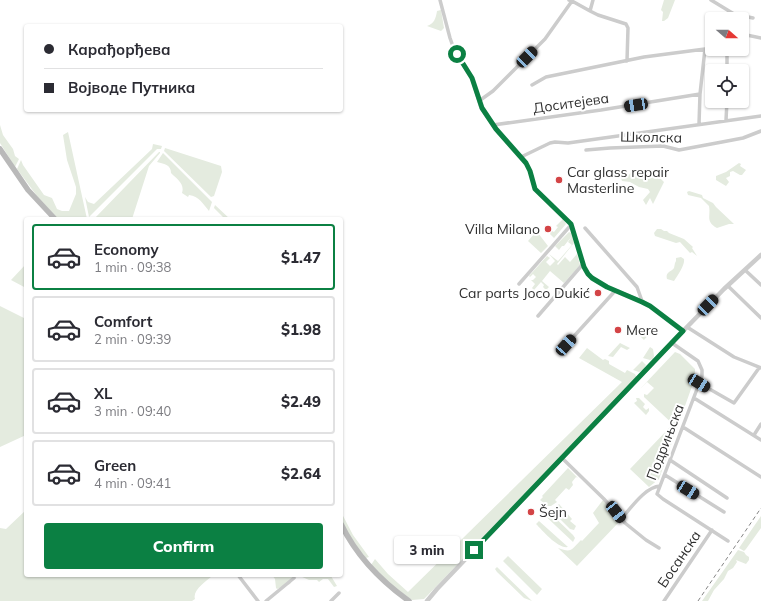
<!DOCTYPE html>
<meta charset="utf-8">
<style>
body{margin:0;font-family:Mulish,sans-serif;background:#f7f7f7;color:#2b2b33;height:100vh;display:flex;flex-direction:column;font-size:15px;white-space:nowrap}
*{box-sizing:border-box;margin:0}
p{font-size:13px;color:#7c7c81}
.icon{flex:none;width:22px;height:22px;fill:none;stroke:currentColor;stroke-width:2;stroke-linecap:round;stroke-linejoin:round}
.map{position:relative;flex:1;overflow:hidden}
.side{position:absolute;left:24px;top:217px;width:319px;height:360px;display:flex;flex-direction:column;background:#fff;border-radius:4px;box-shadow:0 1px 3px #0004}
.side>*{flex:none}
.banner{position:absolute;left:24px;top:24px;width:319px;height:88px;border-radius:4px;box-shadow:0 1px 3px #0004;display:grid;align-content:center;height:88px;padding:0 20px;background:#fff}
.needle{width:26px;rotate:110deg}
.fabs{position:absolute;left:705px;top:12px;display:grid;gap:8px}
.fabs a{display:grid;place-items:center;width:44px;height:44px;border-radius:4px;background:#fff;box-shadow:0 1px 3px #0004;font-size:20px}
.end{position:absolute;width:18px;height:18px;margin:-9px;border:5px solid #0b8043;background:#fff;box-shadow:0 0 0 2px #fff}
.from{border-radius:50%}
.bubble{position:absolute;height:28px;border-radius:4px;background:#fff;box-shadow:0 1px 3px #0004;font-size:13px;font-weight:800;line-height:28px;text-align:center}
.car{position:absolute;width:12px;height:24px;margin:-12px -6px;border-radius:5px;box-shadow:0 0 3px 1px #0007;background:linear-gradient(#222 24%,#8ab4d8 0 40%,#222 0 76%,#8ab4d8 0 86%,#222 0)}
.banner b{display:flex;align-items:center;gap:14px;height:38px;font-size:15px}
.banner b+b{border-top:1px solid #e1e1e2}
.banner i{width:10px;height:10px;background:#2b2b33}
ul{padding:7px 0 0;list-style:none}
li{display:flex;align-items:center;gap:12px;height:66px;margin:0 8px 6px;padding:0 12px;border:2px solid #e1e1e2;border-radius:4px}
li div{flex:1}
li b{display:block;font-size:15px}
li em{font-style:normal;font-weight:800}
li.on{border-color:#0b8043}
li>.icon{width:36px;height:36px;stroke-width:1.5}
.button{display:flex;gap:8px;margin-top:auto;padding:8px 20px}
.button a{flex:1;height:46px;border-radius:4px;background:#0b8043;color:#fff;font-size:16px;font-weight:800;line-height:46px;text-align:center}
.map>svg:first-child{display:block}
</style>
<div class="map">
<svg width="761" height="601" viewBox="0 0 761 601">
<rect width="100%" height="100%" fill="#fff"/>
<!-- green -->
<path fill="#e4ebdf" d="M664,0H675L668,18L664,21H662L663,12L661,10Z
M441,10L444,28L441,31L427,26C434,24 436,18 437,11Z
M0,125L3,135L13,149L15,156L19,159L15,167L0,143Z
M68,132L87,219H58L37,196L17,169L21,160L23,165L44,195L52,198L57,209L62,211H69L76,194V187L67,160L63,135Z
M153,144L162,146L161,149H157L89,217L85,197L88,202L94,204L152,149Z
M165,148L221,166L222,172L214,196L211,197L164,151Z
M159,152H160V153L149,166L132,219H94Z
M163,153L212,202L209,211C203,204 199,196 189,195L188,197L182,193C185,184 177,179 171,173C171,165 165,164 157,162Z
M739,163L741,164L740,166L746,170L742,175H740L733,171L730,172V176L726,178L729,182L726,186L716,180V176L726,172Z
M633,169L641,171L649,175H657L664,182L653,204L650,198L646,205L643,200L650,192L648,189L639,187L630,182L622,181L621,178L629,175Z
M689,191L702,195L703,198L713,203L716,207L734,224H729L717,228C705,221 711,216 709,206L701,198L688,195L687,192Z
M215,205L230,219H225L214,208L210,219Z
M563,219L566,224L554,238L550,234L552,231L554,232L558,227L556,226Z
M657,229H661L664,231H667L669,233L684,239L693,247L692,248L697,256L692,252L690,253L680,242L676,243L655,236L654,233Z
M569,232L571,233L572,236L564,246H562L559,250L555,246Z
M535,233L537,235L538,233L548,246L541,253L528,241Z
M572,236L574,243L557,264L558,265L565,257L570,262L577,254L580,265L564,283L550,271L542,281L549,287L547,289L549,291L548,292L543,287L544,285L541,282L534,290L532,288L535,284L531,280H533L536,277L533,274L530,277L529,276L547,256L550,258L546,262L550,266L555,261L549,254L558,261L572,245L568,242Z
M681,257L684,259C685,265 678,275 674,281L667,279C665,272 671,272 674,268L675,263L676,261V258Z
M26,264V288L11,280Z
M0,306L26,319V435L0,447Z
M648,329L652,331L644,340L641,337V333L643,330Z
M620,343L630,348L627,350L621,347L613,357L608,356Z
M650,347L653,349L654,356L653,359L650,360L643,358Z
M587,348L603,360L605,359L609,361V364L625,373L627,370L635,374L637,378L428,595L424,599L412,600L393,586L371,565L375,559L388,574L408,592L622,382L579,358Z
M675,352L680,354L695,369V378L677,428L644,397V394L647,395L654,388L647,382L640,389Z
M642,361L646,365L643,370L639,372L633,370Z
M636,398H639L645,404L643,407L646,410L649,408V411L646,415L634,403L637,401Z
M670,427L676,431L659,479L649,487L630,469Z
M568,468L578,478L576,477L572,482L573,485L569,490L566,488L555,500L557,502L551,506H548L540,500L543,497L542,496Z
M603,500L620,521L577,566L558,548C572,553 571,550 581,540L582,541L599,523L593,513Z
M559,504L572,519L570,521L576,526L574,530L570,529L552,511Z
M542,508L547,510L573,535L575,538L573,542L539,510Z
M26,510V575H213C207,581 192,590 195,599L192,601H0V528L6,529Z
M341,512L353,535L369,557L366,558C355,544 341,530 341,512Z
M761,516V528L746,549L744,551L739,548Z
M539,521L568,547C558,549 543,531 536,524Z
M738,550L744,552L746,555L749,557V560L746,564L736,560L737,562L733,568L728,571L724,579L714,590L708,601H702Z
M508,556L542,589L537,595L503,561Z
M497,567L532,601L524,598L497,572L495,569Z
M272,575H329L331,576L337,586L334,587L328,579H323L319,582L317,580H309L300,576L294,578L290,584L277,589L276,588L275,579Z"/>
<g fill="none" stroke-linecap="round" stroke-linejoin="round">
<!-- minor -->
<path stroke="#ccc" stroke-width="3.5" d="M440,0L450,38L455,52L472,78L481,108L496,129L526,163L530,171L535,189L571,224L584,267L588,274L592,278L607,287L642,301L650,306L683,331
M572,0V1L590,11L593,0
M711,0L734,14L753,18
M590,11L598,15L626,24L628,28L627,61
M742,34L761,38
M727,71V49
M532,85L546,77L644,57L705,49L700,94L699,124
M479,101L493,91L545,39L572,1L569,0
M726,120L727,101
M493,125L601,110L700,94
M586,150L610,148L663,146L679,150L722,142L743,138L761,131
M521,157L550,143L555,142L568,143L761,116
M585,228L637,287L642,301
M745,270L761,285
M519,284L571,225
M728,286L761,318
M538,316L583,264
M687,327L734,357L761,368
M672,343L698,361L702,370V376L657,494L663,499L728,541
M566,345L615,291
M699,383L734,403L759,368
M694,398L761,440
M683,427L761,477
M754,435L761,424
M562,458L604,499L625,523L646,540L659,548
M670,460L727,498
M665,475L724,512
M621,519C631,508 645,487 660,486
M238,575L258,601
M266,601L294,578
M331,601L339,593
M664,601L712,530"/>
<!-- tertiary -->
<path stroke="#ccc" stroke-width="4.5" d="M427,601L437,589L687,327L724,289L761,255"/>
<!-- secondary -->
<path stroke="#b9b9b9" stroke-width="5.5" d="M0,149L28,190L55,219
M341,524C356,555 381,581 409,601"/>
<!-- rail -->
<path stroke="#848484" stroke-width="1" stroke-dasharray="4 3" stroke-linecap="butt" d="M698,601L761,508"/>
</g>
<g fill="none" stroke-linecap="round" stroke-linejoin="round">
<!-- route -->
<path stroke="#0b8043" stroke-width="5" d="M457,54L472,78L482,108L496,129L526,163L530,171L535,189L571,224L584,267L588,274L592,278L607,287L642,302L650,306L683,331L474,550"/>
</g>
<!-- markers -->
<g fill="#d34446" stroke="#fff" stroke-width="1.5">
<circle cx="559" cy="180" r="4"/>
<circle cx="548" cy="229" r="4"/>
<circle cx="598" cy="293" r="4"/>
<circle cx="618" cy="330" r="4"/>
<circle cx="531" cy="512" r="4"/>
</g>
<g text-anchor="middle" dominant-baseline="central" stroke-width="4" stroke-linejoin="round" paint-order="stroke">
<!-- street labels -->
<g font-size="14" fill="#2f2f2f" stroke="#fff">
<text transform="translate(571 103) rotate(-8)">Доситејева</text>
<text transform="translate(651 137) rotate(1)">Школска</text>
<text transform="translate(665 442) rotate(-69)">Подрињска</text>
<text transform="translate(679 559) rotate(-56)">Босанска</text>
</g>
<!-- poi labels -->
<g font-size="14" fill="#2f2f2f" stroke="#fff" text-anchor="start">
<text x="567" y="172">Car glass repair<tspan x="567" dy="16">Masterline</tspan></text>
<text x="540" y="229" text-anchor="end">Villa Milano</text>
<text x="590" y="293" text-anchor="end">Car parts Joco Dukić</text>
<text x="626" y="330">Mere</text>
<text x="539" y="512">Šejn</text>
</g>
</g>
</svg>
<div class="fabs">
<a><svg class="needle" viewBox="-14 -14 28 28"><path d="M0-13l5 13h-10z" fill="#e53935"/><path d="M0 13l5-13h-10z" fill="#7c7c81"/></svg></a>
<a><svg class="icon" aria-label="locate" viewBox="0 0 24 24"><circle cx="12" cy="12" r="6"/><path d="M12 2v4M12 18v4M2 12h4M18 12h4"/></svg></a>
</div>
<i class="end from" style="left:457px;top:54px"></i>
<i class="end" style="left:474px;top:550px"></i>
<div class="bubble" style="left:394px;top:536px;width:66px">3 min</div>
<i class="car" style="left:527px;top:57px;rotate:45deg"></i>
<i class="car" style="left:636px;top:105px;rotate:261deg"></i>
<i class="car" style="left:708px;top:305px;rotate:44deg"></i>
<i class="car" style="left:566px;top:345px;rotate:42deg"></i>
<i class="car" style="left:699px;top:383px;rotate:121deg"></i>
<i class="car" style="left:688px;top:490px;rotate:122deg"></i>
<i class="car" style="left:616px;top:512px;rotate:142deg"></i>
<div class="banner">
<b><i class="from"></i>Карађорђева</b>
<b><i></i>Војводе Путника</b>
</div>
<section class="side">
<ul>
<li class="on"><svg class="icon" aria-label="car" viewBox="0 0 24 24"><path d="M5 17H2v-5l4-1 3-4h7l3 4 3 1v5h-3M9 17h6M6 11h13"/><circle cx="7" cy="17" r="2"/><circle cx="17" cy="17" r="2"/></svg><div><b>Economy</b><p>1 min · 09:38</p></div><em>$1.47</em></li>
<li><svg class="icon" aria-label="car" viewBox="0 0 24 24"><path d="M5 17H2v-5l4-1 3-4h7l3 4 3 1v5h-3M9 17h6M6 11h13"/><circle cx="7" cy="17" r="2"/><circle cx="17" cy="17" r="2"/></svg><div><b>Comfort</b><p>2 min · 09:39</p></div><em>$1.98</em></li>
<li><svg class="icon" aria-label="car" viewBox="0 0 24 24"><path d="M5 17H2v-5l4-1 3-4h7l3 4 3 1v5h-3M9 17h6M6 11h13"/><circle cx="7" cy="17" r="2"/><circle cx="17" cy="17" r="2"/></svg><div><b>XL</b><p>3 min · 09:40</p></div><em>$2.49</em></li>
<li><svg class="icon" aria-label="car" viewBox="0 0 24 24"><path d="M5 17H2v-5l4-1 3-4h7l3 4 3 1v5h-3M9 17h6M6 11h13"/><circle cx="7" cy="17" r="2"/><circle cx="17" cy="17" r="2"/></svg><div><b>Green</b><p>4 min · 09:41</p></div><em>$2.64</em></li>
</ul>
<div class="button"><a>Confirm</a></div>
</section>
</div>
